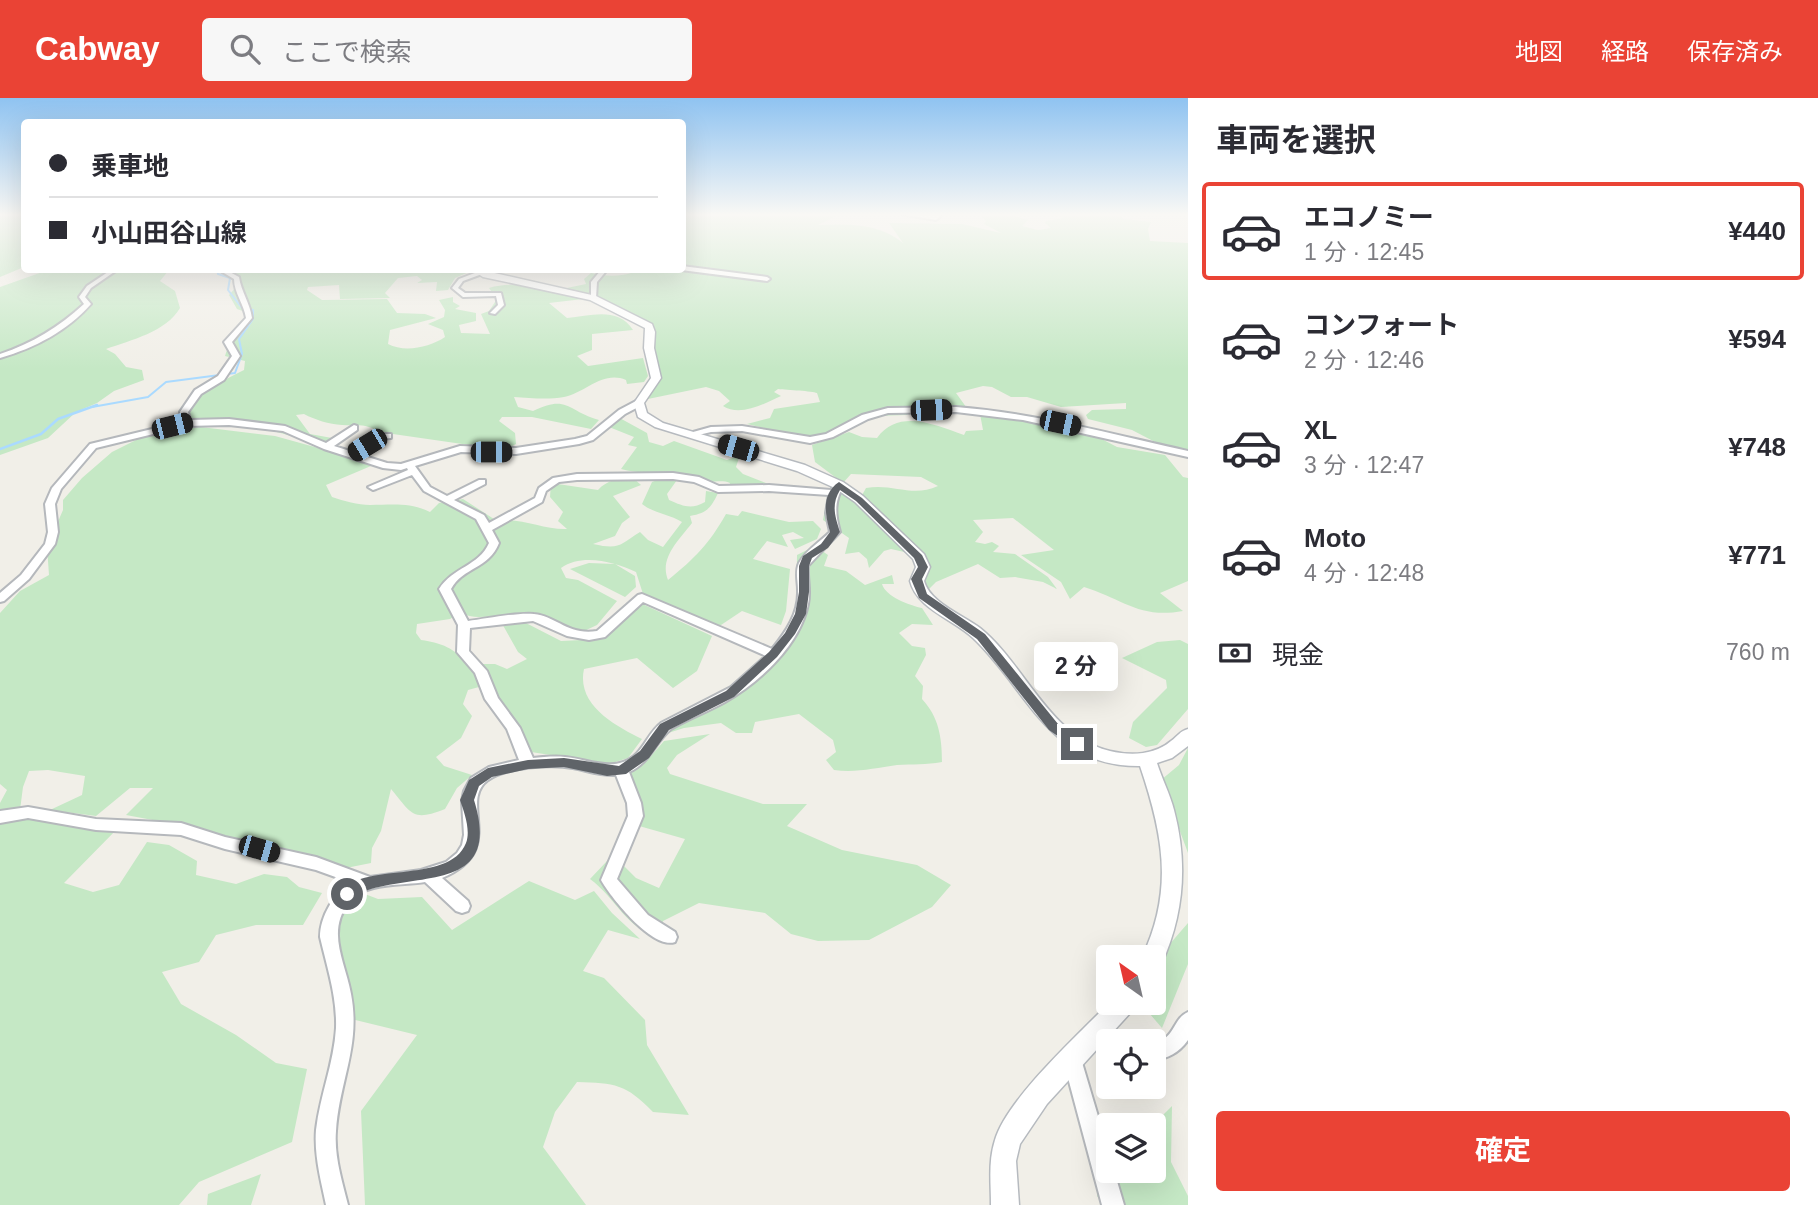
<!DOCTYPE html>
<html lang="ja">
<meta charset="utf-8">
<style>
body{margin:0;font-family:Arial,"Noto Sans JP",sans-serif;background:#f7f7f7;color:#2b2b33;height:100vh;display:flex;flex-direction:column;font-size:26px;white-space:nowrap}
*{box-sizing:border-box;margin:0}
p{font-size:23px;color:#7c7c81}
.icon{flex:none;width:38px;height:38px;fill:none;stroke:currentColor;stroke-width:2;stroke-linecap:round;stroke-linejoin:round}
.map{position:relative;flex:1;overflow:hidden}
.sheet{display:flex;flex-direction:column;background:#fff;width:630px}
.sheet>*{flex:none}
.guide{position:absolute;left:21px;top:21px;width:665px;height:154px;border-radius:7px;box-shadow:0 7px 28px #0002;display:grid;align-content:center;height:154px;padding:0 28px;background:#fff}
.needle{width:46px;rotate:326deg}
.fabs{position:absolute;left:1096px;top:847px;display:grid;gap:14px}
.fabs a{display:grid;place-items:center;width:70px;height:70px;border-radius:7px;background:#fff;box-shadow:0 7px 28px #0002;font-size:35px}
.end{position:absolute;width:32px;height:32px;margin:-16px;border:9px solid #5f6368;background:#fff;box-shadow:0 0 0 4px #fff}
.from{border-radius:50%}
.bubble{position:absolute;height:49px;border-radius:7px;background:#fff;box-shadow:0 7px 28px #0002;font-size:23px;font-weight:700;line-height:49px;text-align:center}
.car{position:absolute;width:21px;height:42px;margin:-21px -10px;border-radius:9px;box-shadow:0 0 5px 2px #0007;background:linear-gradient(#222 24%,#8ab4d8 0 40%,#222 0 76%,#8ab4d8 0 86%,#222 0)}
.guide b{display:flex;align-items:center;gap:24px;height:66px;font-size:26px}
.guide b+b{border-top:2px solid #e1e1e2}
.guide i{width:18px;height:18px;background:#2b2b33}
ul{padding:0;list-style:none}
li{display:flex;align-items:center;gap:21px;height:98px;margin:0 14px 10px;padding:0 14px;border:4px solid transparent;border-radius:7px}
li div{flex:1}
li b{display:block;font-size:26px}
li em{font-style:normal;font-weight:700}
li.on{border-color:#ea4335}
li>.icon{width:63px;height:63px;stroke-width:1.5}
h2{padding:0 28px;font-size:32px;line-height:84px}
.pay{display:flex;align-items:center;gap:18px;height:77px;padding:0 28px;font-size:26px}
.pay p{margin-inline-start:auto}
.action{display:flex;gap:14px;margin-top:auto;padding:14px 28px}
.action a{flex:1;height:80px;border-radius:7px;background:#ea4335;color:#fff;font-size:28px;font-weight:700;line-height:80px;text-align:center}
header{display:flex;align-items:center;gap:42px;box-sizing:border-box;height:98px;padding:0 35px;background:#ea4335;color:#fff}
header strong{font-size:33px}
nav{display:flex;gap:38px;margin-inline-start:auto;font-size:24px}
.search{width:490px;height:63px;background:#f7f7f7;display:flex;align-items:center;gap:18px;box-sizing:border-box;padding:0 24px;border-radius:7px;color:#7c7c81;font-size:26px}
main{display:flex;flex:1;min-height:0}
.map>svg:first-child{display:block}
</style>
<header>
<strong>Cabway</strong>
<div class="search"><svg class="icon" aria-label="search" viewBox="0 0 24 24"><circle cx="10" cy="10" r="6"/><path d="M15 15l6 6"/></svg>ここで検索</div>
<nav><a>地図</a><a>経路</a><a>保存済み</a></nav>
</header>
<main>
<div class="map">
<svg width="1188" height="1107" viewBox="0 0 1188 1107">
<rect width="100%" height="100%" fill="#f1efe8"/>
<!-- green -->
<path fill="#c5e8c5" d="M0,116H24V169L0,179Z
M683,116H840L818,127C848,126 879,125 903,145L889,125L962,126L1001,135L984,126L986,123L979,116H1007L1028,122L1022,128L1038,132L1051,130L1045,125L1046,123L1063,120L1056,116H1119L1124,121L1151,124L1148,131L1150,143L1188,145V352L1157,345L1132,332L1088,321L1086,317L1092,312L1126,311V305L1061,309L1027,299H1011L992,289L983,288L956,295L969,313L909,310L907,317L874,318L810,341L747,326L770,320L774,311L820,304L817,295C812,293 788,292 778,291L774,294L781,298C764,306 740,319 723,308L730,303L719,293L706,289L643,302L655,277L647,256L654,232L612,214L599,203L562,191L586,186L584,181L591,175C604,178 618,179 631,175L629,172H682Z
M48,172H169L160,183L175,193L180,210C166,234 131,242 106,251L115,256L126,269L142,272L144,282L114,293L97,305L76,314L48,340L0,357V189Z
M220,172H469L471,173L455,180L448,192L436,193L437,184L417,185L422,182L417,178L398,180L385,195L390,200L340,201L339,187L308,189L307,192L322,202L387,201L397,215L425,216L436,220L390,232L388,246C405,255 430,249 445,239L443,232L428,226L444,219L445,212L439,202L453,199V204L460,208L455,211L476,215V223L459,227L461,235L490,236L481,216L489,213L497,201L489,190C519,181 553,193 583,201L549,205L567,220C590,218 618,208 633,232L592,236V252L577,258L588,268L643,260L648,278L644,284L627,286L626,282C603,272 585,295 564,299C548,302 530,300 514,299L518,309L533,313C568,296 567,313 599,322L591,331L532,319H502L499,323L515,335L516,346L504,352L379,334C366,325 357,328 342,327C329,326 315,322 304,316L296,317L310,336L332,340L326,347L269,332L177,324C194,298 217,285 244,272L245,263L225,258C231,237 249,237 254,217L237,211L229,197L236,189L235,179Z
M980,316L1033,323L1094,337L1117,349L1165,357L1183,379L1188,380V483L1160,495L1183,513C1139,521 1123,501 1084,489L1070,501L1061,484L1021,457L1054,452L1013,420L973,422L983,434L975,444L985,446L992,444L999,448L993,454L1015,456L1048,479L1057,491L1043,484L1015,479L1000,480L978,466L936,484L926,494L922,491V458L891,451L884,453L869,470L867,461L859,454L845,456L849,440L823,422L828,395L832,390L861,399L866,390C893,385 912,400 938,388L921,379L851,376L843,385L815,364L812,347L849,334L862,339L877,340C899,310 935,327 964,337L966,333L983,332Z
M616,318L647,335L649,344L663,348L674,343L727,362L740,357L736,369L743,376L771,387L729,390L730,385C722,382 717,384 708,384C697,383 683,377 671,375C654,374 638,376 621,371L637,349L628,347L634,339L609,329Z
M201,329L275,338L358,361L371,368L326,387L332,399C344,403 358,407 370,407C392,407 410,404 430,414L439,405L463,401L497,423C520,419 544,432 567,431L558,423L563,414L550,399L551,385L598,392C607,382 619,380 632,379L641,387L613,398L630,419L622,425L615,438L593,446C620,452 619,447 640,434L648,442L663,449L682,424C669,416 655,416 642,406L652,384L665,379L677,382L667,396L669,402C683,408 691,412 705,404L706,393L718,395C711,410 707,415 690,418L692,425C679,442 659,460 668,482C695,460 709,446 726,416L738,418L742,413L789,424L813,423L821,431L817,441L795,451L790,442L804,440L793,434L782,437L788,449L767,443L753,461L790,471L786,513L781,527L742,513L718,529L643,496L636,474C615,464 582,455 561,470L566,480L578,482L617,503L597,527L582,534C558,527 535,519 510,517C492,516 478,523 460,515L450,521L417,526L416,535L421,542C442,545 454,550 468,566H495L507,571L527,561L518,554L500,522L524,524L561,543L603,541L638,504L712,538L697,573L673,590L637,560L584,571C576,607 616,628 642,641L628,660L609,666L531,654C517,644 485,605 479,589L468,592L463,606L472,618L461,640L436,659L444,668L472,677L457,690L445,711C412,724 412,716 391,691L381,733L372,750L371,765L331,773L239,749L208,746L198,739L158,723L126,717L153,690H130L96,718L50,712L82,697L85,678L48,672L29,673L23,689L20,712L0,713V705L7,692L0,686V515L20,493L49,477L47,449L63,412V402L82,380L112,354L142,339L172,331Z
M815,448L828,457L824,468L846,473L865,487L892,477L894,486H882C886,499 909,507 922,510L933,527L912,526L899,535L912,548L925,550L926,557L915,578L923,588L922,601C939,619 942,640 942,664C926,667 913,666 897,667C875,670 856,675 834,672L826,662L836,654L833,642L799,616L755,624L752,635H736L721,625L684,630L668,635L687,618L731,600L796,535L797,457Z
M589,465L615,466L635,478L636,489L625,499L570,471Z
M1180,542L1188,546V611L1157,647L1146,649L1129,640L1133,624L1167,590L1166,582L1122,560L1157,544Z
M710,636L677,657L667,670L670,676L763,706H807L787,728L842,752L917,767L951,787L932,809L869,842L818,843L791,836L765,815L699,805L663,823L660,840C628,833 615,799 590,781L607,763L623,767L636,780L659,790L685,741L632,726L623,691L629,675L643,667L664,643Z
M1188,650V755L1161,682L1179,667Z
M20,720L76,722L120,728L64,785L93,794L119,787L147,744L169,747L197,763L196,777L236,786L264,776L287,779L299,789L322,795L303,827H256L216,837L199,864L162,874L181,906L236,937L276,965L307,971L292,1044L199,1084L179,1107H0V723Z
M529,783L575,802L594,793L612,815L640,841L608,832L583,873L604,880L645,922L647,947L689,1017L653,1014C626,986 615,985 577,984L555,1014L543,1049L586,1107H365L361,1013L417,937L343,919L333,810L357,793L378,801L422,799L452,832Z
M1188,825V866L1162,930L1143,908L1144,905H1153C1153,860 1160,858 1188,825Z
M1172,1008L1171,1064L1188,1098V1107H1104L1097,1098L1102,1073H1153V1027Z
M261,1076L251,1107H207L208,1096Z"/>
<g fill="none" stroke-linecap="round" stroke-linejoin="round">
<!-- stream-far1 -->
<path stroke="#aadaff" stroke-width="2" d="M92,309L148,299L166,284L235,275L242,256L239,241L253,221V212L242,210L228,192L230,180L218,176L217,172"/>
<!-- stream -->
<path stroke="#aadaff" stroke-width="2.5" d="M0,351L41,336L58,321L97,307"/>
<!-- street casing -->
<g stroke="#b5b8bc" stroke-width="4">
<path id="street" d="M901,116L934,118L932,116H939L941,118L936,122Z
M682,168L767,179L770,181L767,183L681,172H682Z
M111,172H117L91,190L85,199L91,206C67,233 35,250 0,260V256C33,245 59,229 84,206L79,199L87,188Z
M219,172H226L239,179C241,193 250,205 252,220L232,244L240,258L224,282L201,296L188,314L190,322L229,321L285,328L326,345L354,327L357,328V332L334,348L350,353L375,336H391V340L380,341L358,356L387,365L401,366L460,348L516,350L575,341L587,338L619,312L636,303H642V307L625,316L593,342L579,346L516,356L461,354L415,368L430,389L447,398L479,382H485V386L454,402L484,417L489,425L535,400L539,390L553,380L577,376L673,375L699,379L719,388L769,387L831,392L836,385H842L844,387C834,403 835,416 840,434L808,468C807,481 811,493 808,506C800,547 760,584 725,604C707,614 688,621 671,631C654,645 650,665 629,674L641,705L643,718L617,781L648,817L675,834L677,839L675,844C653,852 611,800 601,782L628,718L627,705L616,677C601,678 588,673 573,670C551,666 507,669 488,682C457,705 509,752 442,780L468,803L470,808L468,813L462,815L456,813L425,784C402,788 365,784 349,804C326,834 345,863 351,896C361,948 339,984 336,1033C334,1058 342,1083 348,1107H326C321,1083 314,1057 316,1032C320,997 334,965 336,930C337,899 327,869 320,839C320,819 334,794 352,785L316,772L225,751L181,737L96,732L28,720L0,725V713L28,709L96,721L181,725L225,739L316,759L370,779L421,772L446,764L457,755L462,747L464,737L462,703L464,693L471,680L489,669L519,662L507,631L485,601L475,575L457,554L458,527L439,491C453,469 479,468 489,445L476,421L424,393L412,377L376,391L373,392L368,389L408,372L407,370L401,372L383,370L324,351L283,333L229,327L186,328L96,350L61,391L55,406L58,434L55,446L29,481L4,503L0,504V495L21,477L45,446L48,434L45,406L52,390L90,346L181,324L180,314L195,292L218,278L232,258L224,244L246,220C244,206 234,195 234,181ZM673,381L694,384L718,394L769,393L829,397L826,415L830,434C820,444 806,452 799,465C795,474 798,483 798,492C799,515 786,534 772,551L642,496L638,497L597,533C569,538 556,518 534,516C518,514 485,521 468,523L451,491C463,469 489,471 499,445L492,432L542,404L546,393L559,384L577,382ZM643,504L766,558L731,589L661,625C649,634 645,649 634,658C613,675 588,661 565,659C555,658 543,659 533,660L520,630L498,600L487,573L469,553L470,530L533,523L567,538L589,542L605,539Z
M601,172H607L597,184L596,200L591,201V184Z
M480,173L482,176L463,183L458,190L465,195H501L504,207L495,216L490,215L498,207L496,198L463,199L452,190L459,181Z
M956,309C1035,315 1111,336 1188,353V359L1023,322L956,314L888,315L868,321L833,339L810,345L742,333L711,334L690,339L686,336L711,329L742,328L810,339L826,336L862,317L888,310Z
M1188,914V942C1179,955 1168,960 1153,963V945C1176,941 1172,921 1188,914Z
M1072,952L1079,955L1081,961L1108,1052V1073H1114L1124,1107H1102L1063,961L1065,955Z"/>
</g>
<!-- secondary casing -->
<g stroke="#b6babf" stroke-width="3">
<path id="secondary" d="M472,172H481L596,198L652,226L655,234L654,250L661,280L644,305L647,315L663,325L805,367L843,384L863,398L924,456L930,469L924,483C930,505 963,517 980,530C1026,567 1048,638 1110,653C1131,658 1155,657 1171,643C1178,638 1180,633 1188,631V648L1172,660L1157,665C1162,681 1170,696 1174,712C1188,765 1184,817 1161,867L1153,870V859H1142C1174,792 1163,736 1140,668C1048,669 1029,593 973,540C953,521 917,511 910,483L916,469L913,461L855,404L835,390L797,373L655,329L638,319L634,305L651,280L644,250L645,230L590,202L483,179Z
M1109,905H1136L1132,913L1047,1006L1020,1046L1016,1063L1019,1107H991C991,1085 988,1064 995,1042C1007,1001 1078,937 1109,905Z"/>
</g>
<!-- street -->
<use href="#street" fill="#fff" fill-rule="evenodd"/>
<!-- secondary -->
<use href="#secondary" fill="#fff" fill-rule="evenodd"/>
</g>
<!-- sky -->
<linearGradient id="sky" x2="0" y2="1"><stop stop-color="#8fc3f1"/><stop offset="0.43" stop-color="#f9f8f5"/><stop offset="1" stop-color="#f9f8f5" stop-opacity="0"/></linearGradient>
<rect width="1188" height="271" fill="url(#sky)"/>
<!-- route -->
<path fill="#5f6368" d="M839,384L862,400L922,457L928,469L922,481L927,496L985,536L1058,626L1082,643V649H1073L1049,632L977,541L919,500L911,481L918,469L914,460L856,403L840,392C831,407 835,418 840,434L828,450L812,460L809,468V494L806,516L795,536L777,559L734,599L669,632L649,660L626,676L607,678L564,669L528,671L492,679L479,688L474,702C501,790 428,775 371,791C363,793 355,799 347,802L341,800L339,796C359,762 449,788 466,745C471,732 464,714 460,702L469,682L488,670L528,662L564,660L619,668L640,653L660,626L726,593L769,554L785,535L795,516L799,494V468L803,458L821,446L830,434C825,416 821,396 839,384Z"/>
</svg>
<div class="fabs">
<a><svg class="needle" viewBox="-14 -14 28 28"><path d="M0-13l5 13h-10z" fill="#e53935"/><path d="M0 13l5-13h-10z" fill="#7c7c81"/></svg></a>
<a><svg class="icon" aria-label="locate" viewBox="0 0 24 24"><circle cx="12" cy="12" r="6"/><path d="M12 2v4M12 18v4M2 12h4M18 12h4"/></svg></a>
<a><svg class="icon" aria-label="layers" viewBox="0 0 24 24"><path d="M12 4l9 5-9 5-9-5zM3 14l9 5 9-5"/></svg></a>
</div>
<i class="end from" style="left:347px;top:796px"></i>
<i class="end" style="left:1077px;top:646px"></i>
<div class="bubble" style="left:1034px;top:544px;width:84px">2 分</div>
<i class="car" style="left:931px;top:312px;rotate:88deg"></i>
<i class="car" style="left:1060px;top:325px;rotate:102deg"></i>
<i class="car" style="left:172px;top:328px;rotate:76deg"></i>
<i class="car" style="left:367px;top:347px;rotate:239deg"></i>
<i class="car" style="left:738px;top:350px;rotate:286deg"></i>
<i class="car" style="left:491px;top:354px;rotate:90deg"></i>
<i class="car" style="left:259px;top:751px;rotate:106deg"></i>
<div class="guide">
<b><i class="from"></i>乗車地</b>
<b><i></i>小山田谷山線</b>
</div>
</div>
<section class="sheet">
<h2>車両を選択</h2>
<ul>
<li class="on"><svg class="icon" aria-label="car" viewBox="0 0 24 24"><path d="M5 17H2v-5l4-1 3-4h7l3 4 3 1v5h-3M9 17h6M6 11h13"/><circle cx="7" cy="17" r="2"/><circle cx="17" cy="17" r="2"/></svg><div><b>エコノミー</b><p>1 分 · 12:45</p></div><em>¥440</em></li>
<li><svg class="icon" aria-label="car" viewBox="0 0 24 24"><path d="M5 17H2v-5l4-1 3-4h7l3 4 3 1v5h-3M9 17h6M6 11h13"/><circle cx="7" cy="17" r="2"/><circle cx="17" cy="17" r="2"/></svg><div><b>コンフォート</b><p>2 分 · 12:46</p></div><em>¥594</em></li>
<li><svg class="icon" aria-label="car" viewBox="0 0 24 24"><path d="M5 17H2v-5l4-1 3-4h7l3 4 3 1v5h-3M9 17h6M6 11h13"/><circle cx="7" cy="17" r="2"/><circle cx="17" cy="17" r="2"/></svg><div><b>XL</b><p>3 分 · 12:47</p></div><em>¥748</em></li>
<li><svg class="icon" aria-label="car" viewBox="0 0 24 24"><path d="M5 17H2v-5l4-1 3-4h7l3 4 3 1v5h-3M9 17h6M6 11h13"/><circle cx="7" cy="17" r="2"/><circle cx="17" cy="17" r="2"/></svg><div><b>Moto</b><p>4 分 · 12:48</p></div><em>¥771</em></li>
</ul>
<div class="pay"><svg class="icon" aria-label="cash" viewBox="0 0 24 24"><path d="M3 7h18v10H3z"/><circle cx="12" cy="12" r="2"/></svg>現金<p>760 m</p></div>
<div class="action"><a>確定</a></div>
</section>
</main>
